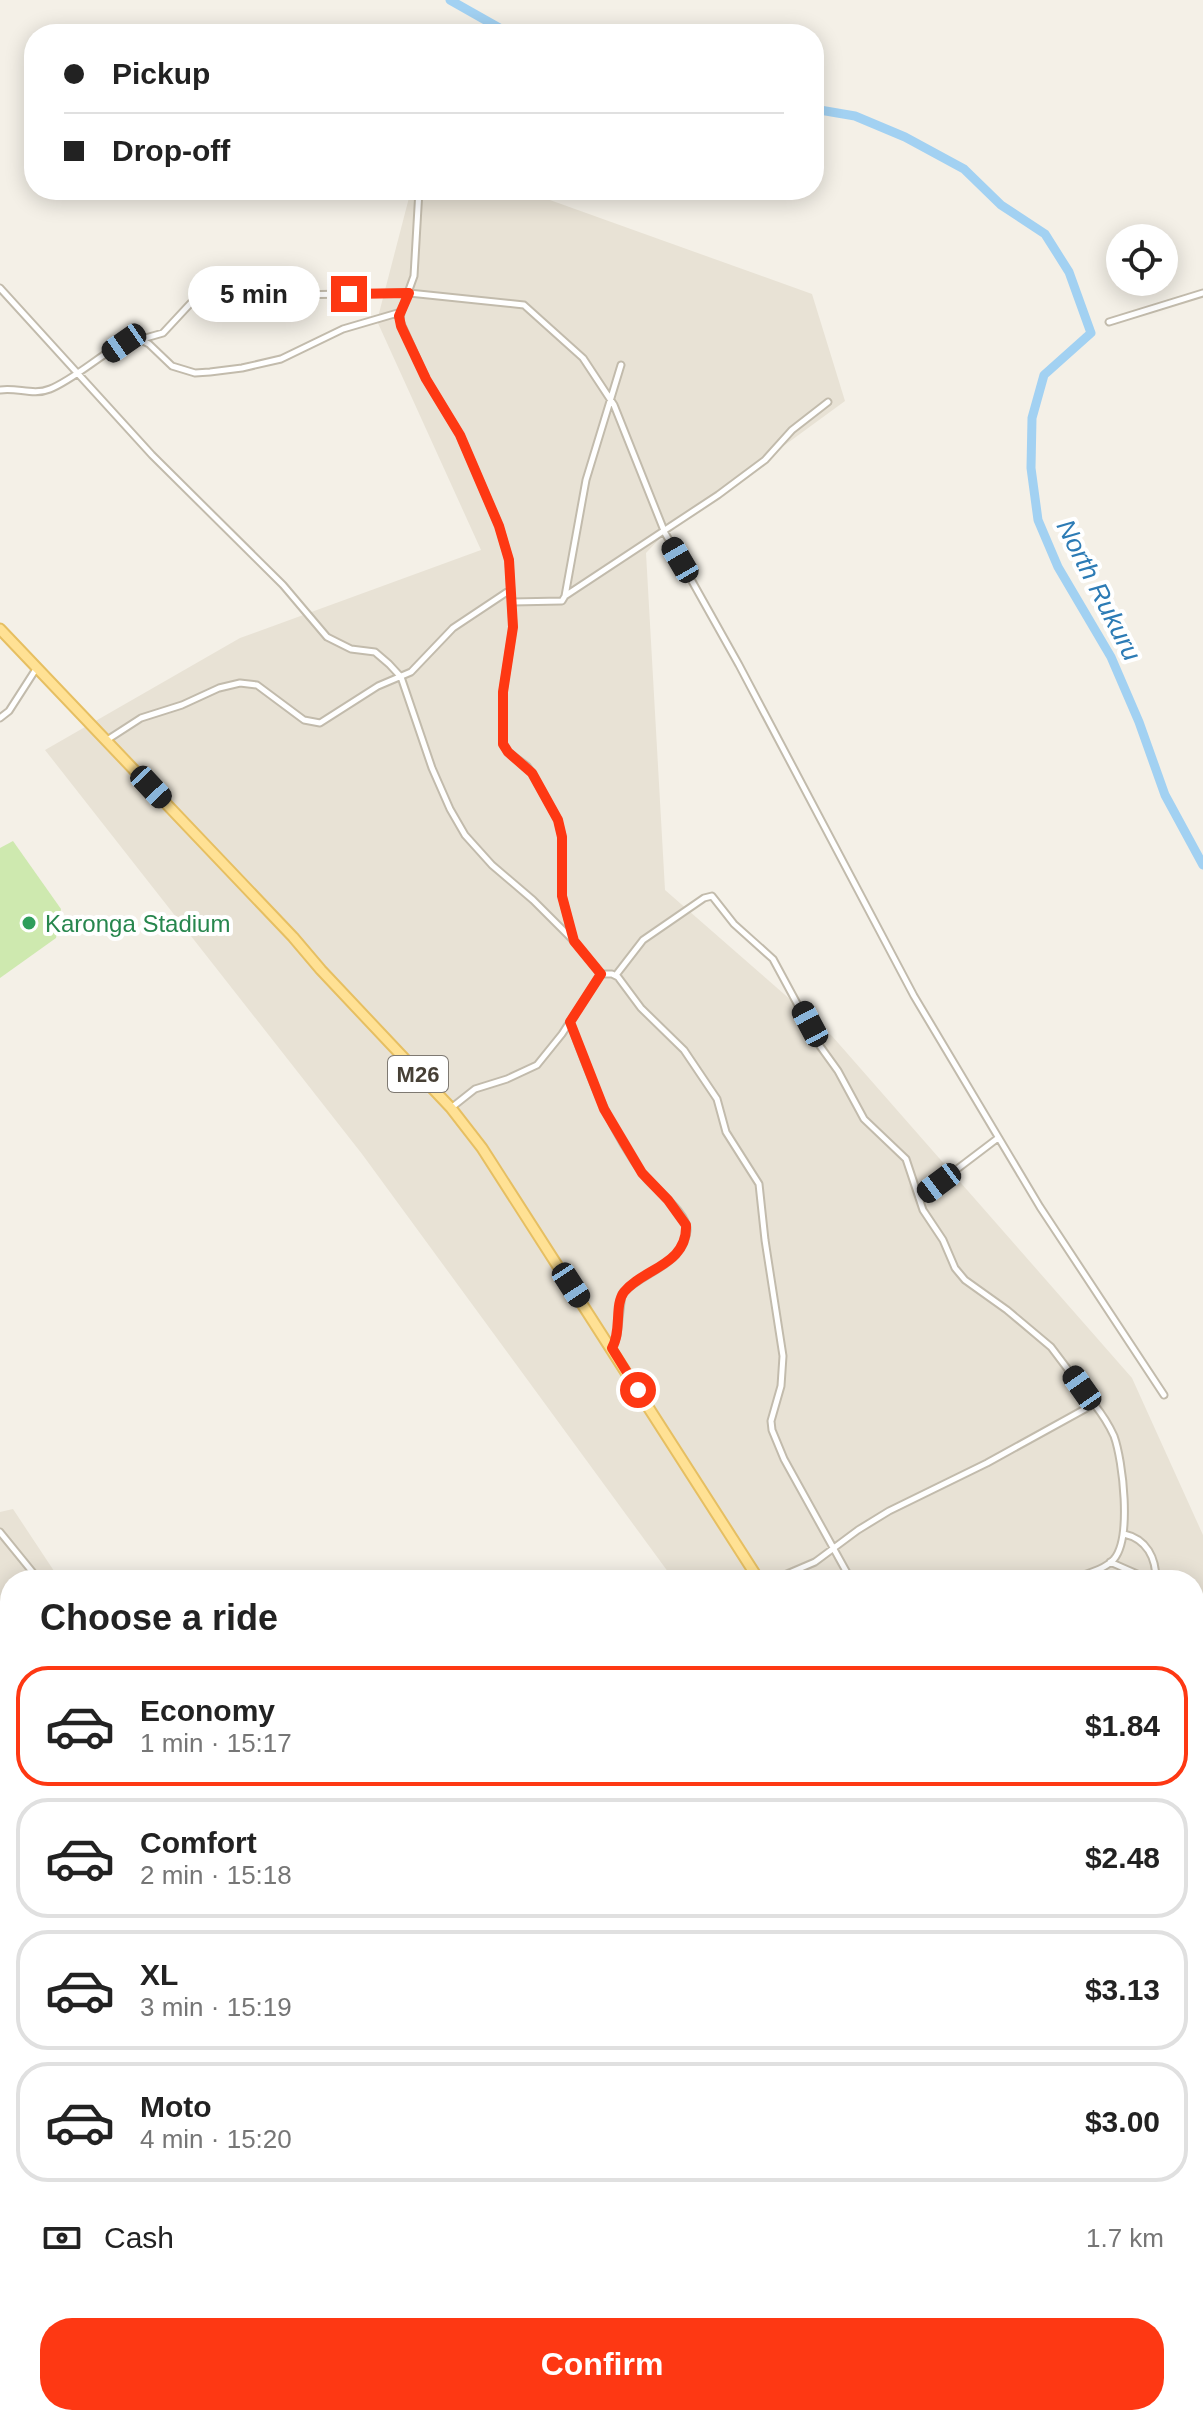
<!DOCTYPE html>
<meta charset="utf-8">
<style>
body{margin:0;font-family:Helvetica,sans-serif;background:#f6f6f6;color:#222;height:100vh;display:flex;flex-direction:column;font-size:30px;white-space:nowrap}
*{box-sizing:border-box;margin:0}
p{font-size:26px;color:#767676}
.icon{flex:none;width:44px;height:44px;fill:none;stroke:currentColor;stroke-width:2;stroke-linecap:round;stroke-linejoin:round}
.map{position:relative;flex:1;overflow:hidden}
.side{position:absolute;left:0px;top:1570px;width:1204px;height:856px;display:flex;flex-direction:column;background:#fff;border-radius:32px 32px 0 0;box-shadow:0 4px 20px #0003}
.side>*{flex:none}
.hud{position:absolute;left:24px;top:24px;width:800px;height:176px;border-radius:32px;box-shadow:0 4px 20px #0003;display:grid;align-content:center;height:176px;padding:0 40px;background:#fff}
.buttons{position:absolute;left:1106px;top:224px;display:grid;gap:16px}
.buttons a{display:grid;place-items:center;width:72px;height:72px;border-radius:50%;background:#fff;box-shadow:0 4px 20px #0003;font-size:40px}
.end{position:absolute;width:36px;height:36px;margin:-18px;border:10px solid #fe3813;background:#fff;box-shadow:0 0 0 4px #fff}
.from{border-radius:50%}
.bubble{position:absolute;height:56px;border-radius:28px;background:#fff;box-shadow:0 4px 20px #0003;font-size:26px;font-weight:800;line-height:56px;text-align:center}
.car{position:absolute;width:24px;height:48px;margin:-24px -12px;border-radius:10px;box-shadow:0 0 6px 2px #0007;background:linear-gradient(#222 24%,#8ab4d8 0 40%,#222 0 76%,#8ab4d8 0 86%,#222 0)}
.hud b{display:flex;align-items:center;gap:28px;height:76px;font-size:30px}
.hud b+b{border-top:2px solid #e0e0e0}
.hud i{width:20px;height:20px;background:#222}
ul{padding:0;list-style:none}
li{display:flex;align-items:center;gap:24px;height:120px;margin:0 16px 12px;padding:0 24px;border:4px solid #e0e0e0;border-radius:32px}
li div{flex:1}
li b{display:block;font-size:30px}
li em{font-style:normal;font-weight:800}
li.on{border-color:#fe3813}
li>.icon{width:72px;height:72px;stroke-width:1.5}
h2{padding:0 40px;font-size:36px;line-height:96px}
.pay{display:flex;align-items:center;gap:20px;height:88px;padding:0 40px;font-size:30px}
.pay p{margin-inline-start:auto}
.action{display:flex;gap:16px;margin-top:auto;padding:16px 40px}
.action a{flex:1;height:92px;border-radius:32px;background:#fe3813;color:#fff;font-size:32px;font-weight:800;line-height:92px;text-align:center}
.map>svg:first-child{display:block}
</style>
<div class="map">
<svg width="1203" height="2426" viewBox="0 0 1203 2426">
<rect width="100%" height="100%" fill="#f4f0e7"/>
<!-- residential -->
<path fill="#e8e2d5" d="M411,190H522L812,294L845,401L665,533L646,553L665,890L832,1036L1132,1378L1203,1535V2426H0V1512L13,1509L60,1580H10V2416H1194V1580H674L362,1154L45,750L240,638L481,550L377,321Z"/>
<!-- commercial -->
<path fill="#f6e7d1" d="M1203,2398V2426H1165L1179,2416H1194V2405Z"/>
<!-- green -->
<path fill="#cee9af" d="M13,841L61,909L56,938L0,978V848Z"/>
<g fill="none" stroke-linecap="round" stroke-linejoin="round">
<!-- river -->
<path stroke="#a2d1f2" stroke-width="9" d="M450,0L510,34
M814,109L855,116L905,137L964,169L1001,205L1045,234L1069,272L1091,333L1044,375L1032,418L1031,468L1038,520L1058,567L1111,657L1139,722L1165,795L1203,865
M0,1816L10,1821
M634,2426L638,2416"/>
<!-- street casing -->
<g stroke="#c2bbac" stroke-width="9">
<path id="street" d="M419,190L414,276L401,312L400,321L426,379L460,435L499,526L509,560L513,627L503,692V744L508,752L527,766L532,773L558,820L562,837V896L573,938
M0,288L152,455L283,585L327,637L351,649L375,652L389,664L401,677L432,768L450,809L465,835L492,865L533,900L574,941L601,974H612L618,977L641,1008L684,1050L717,1099L726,1132L759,1184L765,1240L783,1356L781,1386L771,1421L772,1430L784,1459L851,1580
M1109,322L1203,293
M142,339L163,333L202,291L290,295L409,293L524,305L583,358L614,405L665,533L739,665L914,996L1040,1207L1164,1395
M0,390C17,387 33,396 50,389C78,378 114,342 137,338L149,344L172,366L195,373L210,372L242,368L281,359L343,329L401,312
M565,596L718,495L765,460L792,430L828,402
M512,602L562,601L565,596L586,480L621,365
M0,718L9,711L36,669
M107,740L141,718L182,705L219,688L240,683L257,685L304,720L320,723L378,686L411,672L453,628L510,590
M616,975L643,940L704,898L712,896L734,924L773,959L820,1046L838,1071L864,1119L906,1159L923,1210L943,1240L955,1268L965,1280L1007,1310L1051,1347L1094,1404L987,1463L889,1511L858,1530L815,1562L773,1580
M570,1022C590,1077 610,1131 646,1178C656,1190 689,1214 687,1231C683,1266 641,1272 622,1294L617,1336L612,1348
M451,1108L475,1089L507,1079L537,1065L562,1034L601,974
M919,1198L998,1138
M0,1532L39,1580
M1124,1534C1147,1539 1156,1558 1156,1580
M1110,1562L1151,1580
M1069,1580C1084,1574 1103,1571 1114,1559C1132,1538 1123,1461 1114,1436C1109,1425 1102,1414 1094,1404
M1194,1759L1203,1778
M1194,1819H1203
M1194,1871L1203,1879
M1194,1932L1203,1928
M1194,1950L1203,1963
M0,1955L10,1968
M1194,2042L1203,2037
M0,2062L10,2061
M1194,2105L1203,2120
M0,2160L10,2158
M1194,2379L1198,2389
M264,2416L267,2426
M921,2416L927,2426
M1011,2416L1018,2426
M749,2426L752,2416L794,2426
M994,2426L1010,2416
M1142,2426L1157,2416"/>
</g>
<!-- primary casing -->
<g stroke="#e6bf62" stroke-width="13">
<path id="primary" d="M0,629L293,937L321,970L451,1108L482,1148L759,1580
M1194,2253L1203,2267"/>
</g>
<!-- street -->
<use href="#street" stroke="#fff" stroke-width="5"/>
<!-- primary -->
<use href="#primary" stroke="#ffe194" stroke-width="9"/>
</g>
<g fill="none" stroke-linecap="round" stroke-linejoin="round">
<!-- route -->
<path stroke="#fe3813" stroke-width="10" d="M349,294L409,293L399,316L401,326L426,379L460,435L499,526L509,560L513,627L503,692V744L508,752L532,773L558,820L562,837V896L574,941L601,974L570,1022L604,1109L642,1173L668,1200L686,1225C688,1265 642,1269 624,1292C614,1305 622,1331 612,1348L638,1390"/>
</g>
<!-- markers -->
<circle fill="#2e9e5b" stroke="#fff" stroke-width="3" cx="29" cy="923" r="8"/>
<g text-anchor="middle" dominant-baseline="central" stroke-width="8" stroke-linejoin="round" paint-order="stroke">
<!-- shield labels -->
<rect fill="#fff" stroke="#7e7972" stroke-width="2" x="388" y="1056" width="60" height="36" rx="6"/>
<g font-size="22" font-weight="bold" fill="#474036">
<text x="418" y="1074">M26</text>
</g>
<!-- leisure labels -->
<g font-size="24" fill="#27864d" stroke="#fff" text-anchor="start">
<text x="45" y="923">Karonga Stadium</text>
</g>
<!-- water labels -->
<g font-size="26" font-style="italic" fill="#2c7bb5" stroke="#fff">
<text transform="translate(1099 590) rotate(63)">North Rukuru</text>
</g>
</g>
</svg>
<div class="buttons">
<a><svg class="icon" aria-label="locate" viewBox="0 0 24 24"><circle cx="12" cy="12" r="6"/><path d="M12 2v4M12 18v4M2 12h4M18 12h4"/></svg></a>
</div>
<i class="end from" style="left:638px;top:1390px"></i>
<i class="end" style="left:349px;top:294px"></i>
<div class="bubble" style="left:188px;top:266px;width:132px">5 min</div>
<i class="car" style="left:124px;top:343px;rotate:235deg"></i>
<i class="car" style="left:680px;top:560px;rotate:330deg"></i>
<i class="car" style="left:151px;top:787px;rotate:137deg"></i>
<i class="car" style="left:810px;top:1024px;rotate:332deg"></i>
<i class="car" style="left:939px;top:1183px;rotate:233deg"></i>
<i class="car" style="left:571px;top:1285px;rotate:147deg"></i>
<i class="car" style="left:1082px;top:1388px;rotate:325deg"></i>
<div class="hud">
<b><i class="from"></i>Pickup</b>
<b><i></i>Drop-off</b>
</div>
<section class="side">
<h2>Choose a ride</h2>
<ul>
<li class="on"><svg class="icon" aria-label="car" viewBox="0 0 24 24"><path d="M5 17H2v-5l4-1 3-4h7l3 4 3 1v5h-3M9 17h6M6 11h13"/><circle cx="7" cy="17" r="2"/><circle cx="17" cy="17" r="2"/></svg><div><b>Economy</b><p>1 min · 15:17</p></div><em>$1.84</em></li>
<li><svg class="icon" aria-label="car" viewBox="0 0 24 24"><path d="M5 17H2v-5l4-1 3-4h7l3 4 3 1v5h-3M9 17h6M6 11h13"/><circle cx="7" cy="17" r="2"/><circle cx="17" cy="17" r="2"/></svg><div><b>Comfort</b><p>2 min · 15:18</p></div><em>$2.48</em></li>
<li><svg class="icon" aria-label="car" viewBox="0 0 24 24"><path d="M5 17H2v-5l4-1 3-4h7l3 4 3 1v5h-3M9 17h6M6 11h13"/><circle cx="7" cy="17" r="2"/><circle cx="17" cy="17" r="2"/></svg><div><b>XL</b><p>3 min · 15:19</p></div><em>$3.13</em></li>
<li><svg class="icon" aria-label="car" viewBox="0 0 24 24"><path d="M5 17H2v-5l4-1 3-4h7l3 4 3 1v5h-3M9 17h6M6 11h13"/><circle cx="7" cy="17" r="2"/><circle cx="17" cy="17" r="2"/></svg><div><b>Moto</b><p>4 min · 15:20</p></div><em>$3.00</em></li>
</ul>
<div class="pay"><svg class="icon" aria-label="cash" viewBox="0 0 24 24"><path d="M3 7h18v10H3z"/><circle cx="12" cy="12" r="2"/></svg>Cash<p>1.7 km</p></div>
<div class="action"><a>Confirm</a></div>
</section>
</div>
